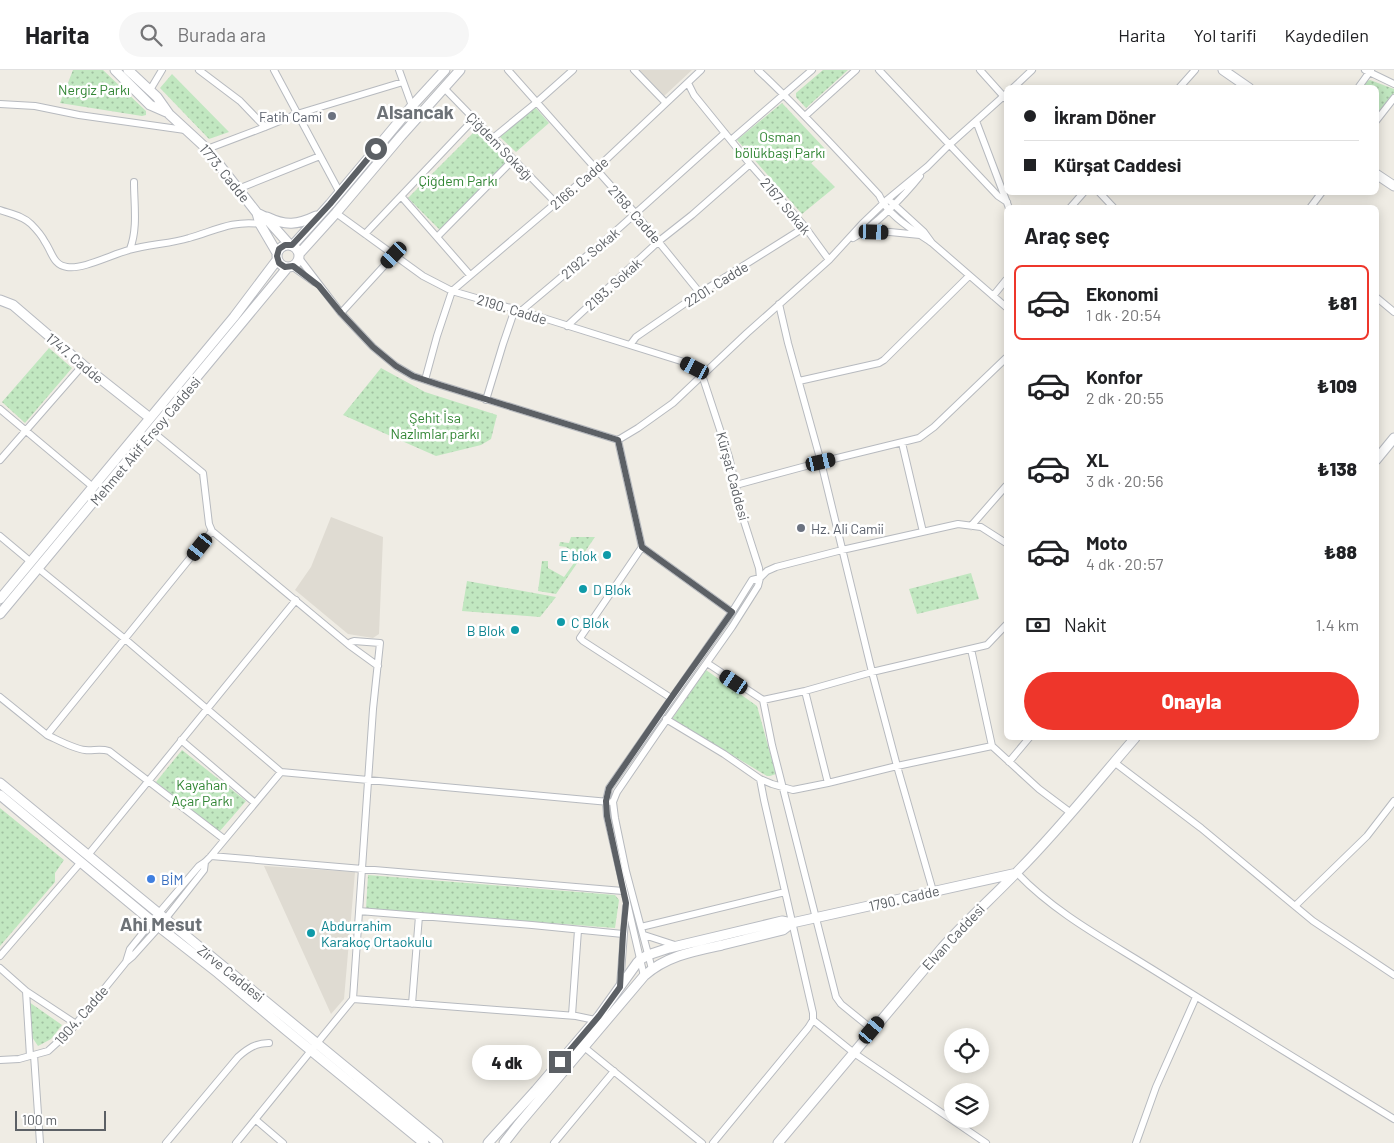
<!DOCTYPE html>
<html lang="tr">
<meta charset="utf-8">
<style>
body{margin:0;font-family:Barlow,sans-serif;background:#f6f6f6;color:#202124;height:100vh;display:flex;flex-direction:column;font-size:19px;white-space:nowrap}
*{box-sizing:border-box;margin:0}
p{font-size:16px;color:#757577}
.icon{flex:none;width:28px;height:28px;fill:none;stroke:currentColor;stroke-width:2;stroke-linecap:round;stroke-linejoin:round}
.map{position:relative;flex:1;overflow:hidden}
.sheet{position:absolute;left:1004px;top:135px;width:375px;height:535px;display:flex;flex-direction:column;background:#fff;border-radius:8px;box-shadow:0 2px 12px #0003}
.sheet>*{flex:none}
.hud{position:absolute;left:1004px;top:15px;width:375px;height:110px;border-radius:8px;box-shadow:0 2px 12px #0003;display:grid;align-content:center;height:110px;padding:0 20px;background:#fff}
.buttons{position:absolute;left:944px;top:958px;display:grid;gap:10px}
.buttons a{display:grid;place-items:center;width:45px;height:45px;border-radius:50%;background:#fff;box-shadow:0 2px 12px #0003;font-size:25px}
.scale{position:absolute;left:15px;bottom:12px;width:91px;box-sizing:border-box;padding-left:5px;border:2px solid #5c6065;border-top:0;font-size:14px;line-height:18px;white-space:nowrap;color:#5c6065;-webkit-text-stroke:4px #fff;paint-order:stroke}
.end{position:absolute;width:22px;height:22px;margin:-11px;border:6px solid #5c6065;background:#fff;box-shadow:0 0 0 2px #fff}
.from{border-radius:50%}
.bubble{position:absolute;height:35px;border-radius:18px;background:#fff;box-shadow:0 2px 12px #0003;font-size:16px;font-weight:800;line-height:35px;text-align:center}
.car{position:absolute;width:15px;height:30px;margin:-15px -8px;border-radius:6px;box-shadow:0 0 4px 1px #0007;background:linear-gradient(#222 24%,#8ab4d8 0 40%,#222 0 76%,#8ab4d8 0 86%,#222 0)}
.hud b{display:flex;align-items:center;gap:18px;height:48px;font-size:19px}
.hud b+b{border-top:1px solid #e0e0e0}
.hud i{width:12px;height:12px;background:#202124}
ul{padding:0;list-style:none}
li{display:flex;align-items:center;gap:15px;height:75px;margin:0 10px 8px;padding:0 10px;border:2px solid transparent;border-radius:8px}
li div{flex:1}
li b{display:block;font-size:19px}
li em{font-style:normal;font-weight:800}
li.on{border-color:#ee362b}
li>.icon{width:45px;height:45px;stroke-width:1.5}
h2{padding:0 20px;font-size:22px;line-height:60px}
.pay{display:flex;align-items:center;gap:12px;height:55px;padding:0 20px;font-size:19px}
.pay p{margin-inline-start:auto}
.primary-button{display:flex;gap:10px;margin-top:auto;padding:10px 20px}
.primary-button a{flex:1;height:58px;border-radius:30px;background:#ee362b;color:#fff;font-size:20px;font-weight:800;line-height:58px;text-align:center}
header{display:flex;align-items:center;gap:30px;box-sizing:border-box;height:70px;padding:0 25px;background:#fff;border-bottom:1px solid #e0e0e0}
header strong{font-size:24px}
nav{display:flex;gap:28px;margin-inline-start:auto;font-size:18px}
.search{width:350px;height:45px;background:#f6f6f6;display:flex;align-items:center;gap:12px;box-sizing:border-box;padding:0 18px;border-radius:28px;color:#757577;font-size:19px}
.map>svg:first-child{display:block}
</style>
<header>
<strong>Harita</strong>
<div class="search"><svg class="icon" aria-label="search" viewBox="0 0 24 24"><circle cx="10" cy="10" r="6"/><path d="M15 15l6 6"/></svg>Burada ara</div>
<nav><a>Harita</a><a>Yol tarifi</a><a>Kaydedilen</a></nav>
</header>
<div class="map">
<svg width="1394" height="1073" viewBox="0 0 1394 1073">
<defs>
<pattern id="green-dots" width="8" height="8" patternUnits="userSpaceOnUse" patternTransform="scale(1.25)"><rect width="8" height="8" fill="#c1e7c0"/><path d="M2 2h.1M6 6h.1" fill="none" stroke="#a0bfa0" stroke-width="1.8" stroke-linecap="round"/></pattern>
</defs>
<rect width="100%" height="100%" fill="#efece4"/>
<!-- education -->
<path fill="#dfdbd2" d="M638,0H692L663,27Z
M331,447L383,467L379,564L373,568L348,564L295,520L311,497Z
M264,796L355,802L344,929L331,944Z"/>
<!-- green -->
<path fill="url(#green-dots)" d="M73,0H103L146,41V45L142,46L60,33Z
M823,0H848L806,38L796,27V23Z
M172,4L229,62L209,69L160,18Z
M1370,10L1394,19V23L1376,46V18H1362L1367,11Z
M782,33L827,81L811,93L835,117L802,144L737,70Z
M535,37L549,53L516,82L500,67Z
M476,60L508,91L440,160L408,128Z
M49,278L72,298L25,353L2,332Z
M381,298L425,322L497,345L491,369L481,375L436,386L343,345Z
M571,467H595L556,524L538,521L542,491H548V498L564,507L579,486L566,477L559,476L560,472L569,473Z
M971,503L979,529L917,544L909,519Z
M467,511L556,527L540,547L462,541Z
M706,600L757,636L776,704L770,706H767L672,649Z
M182,680L246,731L219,762L156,712Z
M0,738L64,790L55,803V812L0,876Z
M368,805L615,825L619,830L615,858L366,839Z
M29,932L62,955L51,969L38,976L32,967L28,935Z"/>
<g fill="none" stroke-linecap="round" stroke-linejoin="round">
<!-- street casing -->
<g stroke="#b7babf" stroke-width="8">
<path id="street" d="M199,0L240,31L265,57
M274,0L340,123
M399,0L412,36
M508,0L636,144L700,223
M634,0L665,32
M758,0C800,39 839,82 879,125C888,146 913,160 932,173
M879,0L998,126L1007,132
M980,0L1006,29
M1365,0L1394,14
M688,13L694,25L750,94L805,157L829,190
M444,18L556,133
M1013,18L1032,0
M1179,18L1195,0
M1358,18L1371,0
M150,20L162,0
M0,34L35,36L79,45L185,60
M805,46L856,0
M976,51L1009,138
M1376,51L1394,28
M493,68L537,32L573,0
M731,70L812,0
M207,79L265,57L297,44L403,12
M926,98L949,75L1006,24
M238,119L320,86
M1099,122L1114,138
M401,126L470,205
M890,131L924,162L932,173L1006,237
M1070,138L1084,122
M1310,138L1322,122
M0,140C11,144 23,146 31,154C36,159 42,166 45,172C52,182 53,195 67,197C82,200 113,184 129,180C149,174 170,174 189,168C214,161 233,150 260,154
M336,143L423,206L452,221L521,241L684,292L695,298L702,305
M864,162H890L920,165
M365,164L474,49
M437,167L513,90
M853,168C875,156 904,126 920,106
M130,179C138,158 134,134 134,112
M299,188L341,243L373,277L396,296L413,306L440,315L618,370
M293,197L314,212
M993,226L1006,210
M1376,227L1394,242
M779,234L788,273L821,392L872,602L897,696L933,821
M521,241L608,168L725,63
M341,243L394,185
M567,256L659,171L692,145L750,94
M630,275L636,267L700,223L805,157
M425,310L437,266L452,221L596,99L701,0
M799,311L879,293L884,290L969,206
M486,330L503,274L515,239
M0,339L93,417
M902,373L923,462
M0,390L83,295
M736,415L821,392L919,368L934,357L1006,288
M971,456L1006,416
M212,461L349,575L378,596
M0,466L31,492
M642,477L580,568L583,571L671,628
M39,499L125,569L281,702L609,732
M732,542L642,477L618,370L638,358L673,333L747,263L829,190L862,154L888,129L928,96
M971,579L992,676
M707,593L763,630L805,621L872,602L987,575L1006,555
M805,621L828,713
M0,627L47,665L212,461L209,454L203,403L153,362
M763,630L772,675L836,927L841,934L873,960
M666,649L724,684L760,709L772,714L793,720L828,713L897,696L992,676L1039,719L1071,743
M47,665C58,670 74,679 85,680C93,681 100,678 109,681L224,769
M181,670L255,733
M1009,692L1029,668
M1114,692L1201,758L1313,851L1394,905
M88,785L296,530
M211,786L623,821
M1017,803C1055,843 1106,870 1152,899C1233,950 1313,999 1394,1049
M1295,836L1367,766L1394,731
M359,841L532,855L623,864
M641,857L785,822
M644,865L678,876
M0,886L81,792
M126,892L130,879L158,844L199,796L205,792L211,786L281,702
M0,898L26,921L30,986
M652,899L626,801L615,748L613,732L617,722L658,662L732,557L758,516L760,508L759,498L743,448L729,387L702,305
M644,906L607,746L606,731L609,718L732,542L752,510L760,508L767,501L776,497L842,480L958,454L981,457L1006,473
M620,916L626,837
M26,921L76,954
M353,929L576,946L595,950
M412,934L419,846
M572,945L578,860
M813,950L854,983L986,1073
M584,977L702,1073
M34,985L40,1073
M0,990L19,989L48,981L71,960L126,892L132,887L159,857L204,800L205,792
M256,1050L283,1073
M166,1073L238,987C248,978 256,973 269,973
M236,1073L353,929L373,639L380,573L354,571L351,572L349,575
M554,1073L614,1001
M713,1073L808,958L813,950V943L764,730L760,709
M1136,1073L1156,1017L1196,927"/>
</g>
<!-- secondary casing -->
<g stroke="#b8bbc1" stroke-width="11">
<path id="secondary" d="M115,0L150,35L166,42
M128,0L157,27L169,44L207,79L257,143L265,147L289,174
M1223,0L1249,18
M1376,104L1394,116
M257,143L260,154L277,183
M267,147C286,156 297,155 316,146
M277 186a11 11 0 1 1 22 0a11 11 0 1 1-22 0Z
M293,175L330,134L412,36L445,0
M299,184L336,143L401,66L460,0
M0,230L13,235L83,295L150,348
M1376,390L1394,368
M0,529L234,247L277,190
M0,544L288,197
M0,713L438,1073
M0,725L154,853L218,903L286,960L424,1073
M488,1073L536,1020L599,946L637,893L641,889L648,885L669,878L782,851L792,853L1017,803
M504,1073L518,1055L644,906C666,886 694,881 722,875C743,870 763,865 783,860L792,853
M778,1073L942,878C966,851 992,828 1017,802C1059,760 1096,713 1135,668"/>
</g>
<!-- street -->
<use href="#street" stroke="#fff" stroke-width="6"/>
<!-- secondary -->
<use href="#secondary" stroke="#fff" stroke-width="9"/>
</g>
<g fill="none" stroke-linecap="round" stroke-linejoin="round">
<!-- route -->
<path stroke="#5c6065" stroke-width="6" d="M376,79L330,134L292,175H285L279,179L277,186L279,193L285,197L293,196L319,216L341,243L373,277L396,296L413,306L440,315L618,370L642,477L732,542L671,628L609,718L606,731L607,746L626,833L623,864L620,917L599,946L560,992"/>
</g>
<!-- markers -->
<g fill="#6b7280" stroke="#fff" stroke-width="2">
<circle cx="332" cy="46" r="5"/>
<circle cx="801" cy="458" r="5"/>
</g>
<g fill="#0f9aa8" stroke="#fff" stroke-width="2">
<circle cx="607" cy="485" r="5"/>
<circle cx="583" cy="519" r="5"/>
<circle cx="561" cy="552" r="5"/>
<circle cx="515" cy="560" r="5"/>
<circle cx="311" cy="863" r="5"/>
</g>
<circle fill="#3f7fe0" stroke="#fff" stroke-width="2" cx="151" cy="809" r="5"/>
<g text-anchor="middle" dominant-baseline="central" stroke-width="5" stroke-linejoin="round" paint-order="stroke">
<!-- park labels -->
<g font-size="14" fill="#328635" stroke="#fff">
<text x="94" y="19">Nergiz Parkı</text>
<text x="780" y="66">Osman<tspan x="780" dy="16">bölükbaşı Parkı</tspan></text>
<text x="458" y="110">Çiğdem Parkı</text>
<text x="435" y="347">Şehit İsa<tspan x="435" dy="16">Nazlımlar parkı</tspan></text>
<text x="202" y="714">Kayahan<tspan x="202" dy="16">Açar Parkı</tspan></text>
</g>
<!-- worship labels -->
<g font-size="14" fill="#5b616d" stroke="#fff" text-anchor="end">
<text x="322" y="46">Fatih Cami</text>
<text x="811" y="458" text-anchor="start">Hz. Ali Camii</text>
</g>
<!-- street labels -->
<g font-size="14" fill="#5c6065" stroke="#fff">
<text transform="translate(500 76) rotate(46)">Çiğdem Sokağı</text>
<text transform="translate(225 103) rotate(51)">1773. Cadde</text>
<text transform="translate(579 113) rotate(-41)">2166. Cadde</text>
<text transform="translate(786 136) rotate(50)">2167. Sokak</text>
<text transform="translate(635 144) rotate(49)">2158. Cadde</text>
<text transform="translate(590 183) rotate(-40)">2192. Sokak</text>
<text transform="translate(613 214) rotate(-42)">2193. Sokak</text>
<text transform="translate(716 214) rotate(-32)">2201. Cadde</text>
<text transform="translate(512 239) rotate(17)">2190. Cadde</text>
<text transform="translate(75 288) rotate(40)">1747. Cadde</text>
<text transform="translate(145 371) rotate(-50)">Mehmet Akif Ersoy Caddesi</text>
<text transform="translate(733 406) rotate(75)">Kürşat Caddesi</text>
<text transform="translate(904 828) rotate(-13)">1790. Cadde</text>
<text transform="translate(953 867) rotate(-47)">Elvan Caddesi</text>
<text transform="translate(231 903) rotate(39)">Zirve Caddesi</text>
<text transform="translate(81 945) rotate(-49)">1904. Cadde</text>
</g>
<!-- culture labels -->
<g font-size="14" fill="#0d838f" stroke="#fff" text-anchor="start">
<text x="597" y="485" text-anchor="end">E blok</text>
<text x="593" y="519">D Blok</text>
<text x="571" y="552">C Blok</text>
<text x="505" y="560" text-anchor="end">B Blok</text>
<text x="321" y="855">Abdurrahim<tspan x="321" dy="16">Karakoç Ortaokulu</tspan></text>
</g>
<!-- shop labels -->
<g font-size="14" fill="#366cbe" stroke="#fff" text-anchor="start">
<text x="161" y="809">BİM</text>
</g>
<!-- district labels -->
<g font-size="19" font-weight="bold" fill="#6d7277" stroke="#fff">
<text x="415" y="41">Alsancak</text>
<text x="161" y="853">Ahi Mesut</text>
</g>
</g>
</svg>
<div class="buttons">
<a><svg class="icon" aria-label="locate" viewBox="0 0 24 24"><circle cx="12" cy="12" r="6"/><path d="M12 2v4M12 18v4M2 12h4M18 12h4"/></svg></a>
<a><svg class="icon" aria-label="layers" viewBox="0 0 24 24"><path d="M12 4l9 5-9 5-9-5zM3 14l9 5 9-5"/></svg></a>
</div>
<div class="scale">100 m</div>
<i class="end from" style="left:376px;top:79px"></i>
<i class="end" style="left:560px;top:992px"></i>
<div class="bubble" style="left:472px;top:975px;width:70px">4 dk</div>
<i class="car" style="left:874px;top:162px;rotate:92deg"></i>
<i class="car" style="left:394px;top:185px;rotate:223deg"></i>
<i class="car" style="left:695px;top:298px;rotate:297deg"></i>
<i class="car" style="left:821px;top:392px;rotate:77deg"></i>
<i class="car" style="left:200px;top:477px;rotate:219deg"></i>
<i class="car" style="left:734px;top:612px;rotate:304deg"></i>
<i class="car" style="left:872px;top:960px;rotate:40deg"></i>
<div class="hud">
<b><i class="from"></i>İkram Döner</b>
<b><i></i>Kürşat Caddesi</b>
</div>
<section class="sheet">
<h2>Araç seç</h2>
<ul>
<li class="on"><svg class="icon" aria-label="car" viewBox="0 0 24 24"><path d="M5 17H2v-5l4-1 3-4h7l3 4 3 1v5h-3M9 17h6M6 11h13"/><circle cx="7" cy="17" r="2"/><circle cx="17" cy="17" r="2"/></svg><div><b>Ekonomi</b><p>1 dk · 20:54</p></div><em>₺81</em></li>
<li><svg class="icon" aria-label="car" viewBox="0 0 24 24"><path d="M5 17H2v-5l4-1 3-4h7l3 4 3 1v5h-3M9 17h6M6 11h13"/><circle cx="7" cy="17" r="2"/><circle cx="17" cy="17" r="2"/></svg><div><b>Konfor</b><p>2 dk · 20:55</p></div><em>₺109</em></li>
<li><svg class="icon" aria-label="car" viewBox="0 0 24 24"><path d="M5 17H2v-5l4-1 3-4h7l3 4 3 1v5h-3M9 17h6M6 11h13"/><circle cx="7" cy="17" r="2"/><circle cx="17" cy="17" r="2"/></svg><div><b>XL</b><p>3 dk · 20:56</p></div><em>₺138</em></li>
<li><svg class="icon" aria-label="car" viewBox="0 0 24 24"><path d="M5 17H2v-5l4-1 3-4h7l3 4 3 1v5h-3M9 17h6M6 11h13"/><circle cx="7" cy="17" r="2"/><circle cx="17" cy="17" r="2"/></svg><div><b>Moto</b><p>4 dk · 20:57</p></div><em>₺88</em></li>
</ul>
<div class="pay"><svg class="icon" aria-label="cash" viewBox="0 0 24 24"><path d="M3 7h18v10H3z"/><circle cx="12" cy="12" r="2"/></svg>Nakit<p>1.4 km</p></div>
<div class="primary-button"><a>Onayla</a></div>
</section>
</div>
